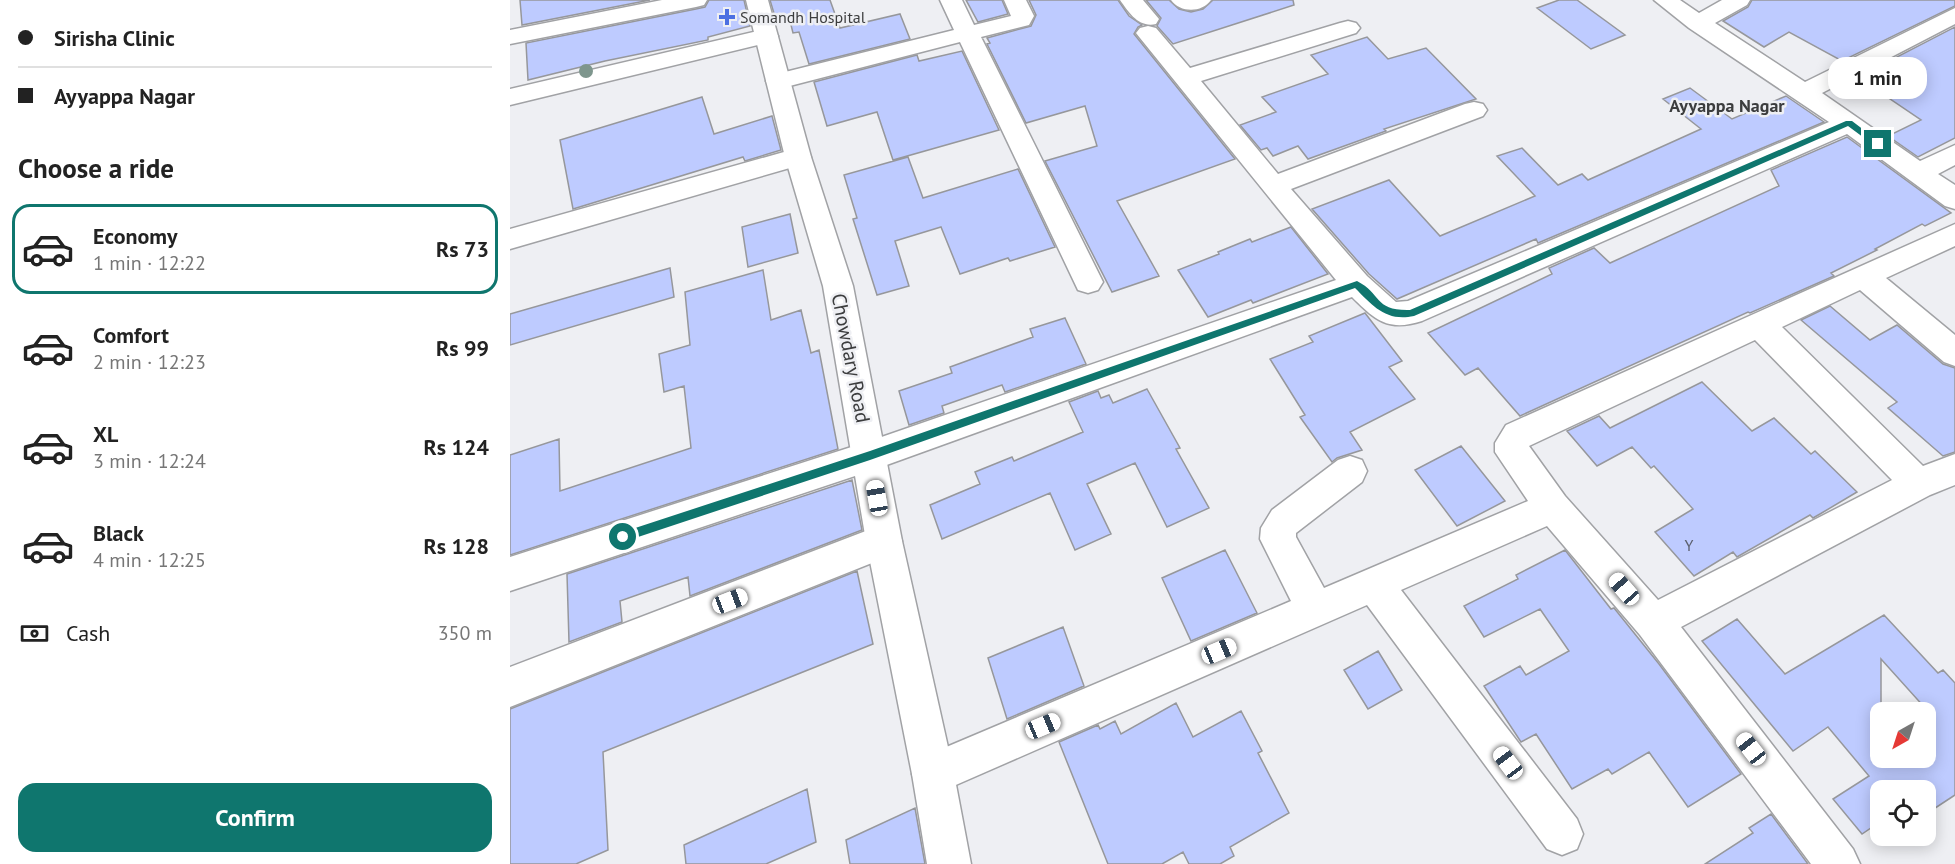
<!DOCTYPE html>
<meta charset="utf-8">
<style>
body{margin:0;font-family:"PT Sans",sans-serif;background:#f2f2f2;color:#222;height:100vh;display:flex;flex-direction:column;font-size:22px;white-space:nowrap}
*{box-sizing:border-box;margin:0}
p{font-size:20px;color:#767676}
.icon{flex:none;width:33px;height:33px;fill:none;stroke:currentColor;stroke-width:2;stroke-linecap:round;stroke-linejoin:round}
.map{position:relative;flex:1;overflow:hidden}
.details{display:flex;flex-direction:column;background:#fff;width:510px}
.details>*{flex:none}
.hud{display:grid;align-content:center;height:132px;padding:0 18px;background:#fff}
.needle{width:39px;rotate:219deg}
.controls{position:absolute;left:1360px;top:702px;display:grid;gap:12px}
.controls a{display:grid;place-items:center;width:66px;height:66px;border-radius:12px;background:#fff;box-shadow:0 3px 15px #0003;font-size:30px}
.end{position:absolute;width:27px;height:27px;margin:-14px;border:8px solid #0f766e;background:#fff;box-shadow:0 0 0 3px #fff}
.from{border-radius:50%}
.bubble{position:absolute;height:42px;border-radius:18px;background:#fff;box-shadow:0 3px 15px #0003;font-size:20px;font-weight:700;line-height:42px;text-align:center}
.car{position:absolute;width:18px;height:36px;margin:-18px -9px;border-radius:8px;box-shadow:0 0 4px 2px #0007;background:linear-gradient(#fff 24%,#345 0 40%,#fff 0 76%,#345 0 86%,#fff 0)}
.hud b{display:flex;align-items:center;gap:21px;height:57px;font-size:22px}
.hud b+b{border-top:2px solid #e0e0e0}
.hud i{width:15px;height:15px;background:#222}
ul{padding:0;list-style:none}
li{display:flex;align-items:center;gap:18px;height:90px;margin:0 12px 9px;padding:0 6px;border:3px solid transparent;border-radius:18px}
li div{flex:1}
li b{display:block;font-size:22px}
li em{font-style:normal;font-weight:700}
li.current{border-color:#0f766e}
li>.icon{width:54px;height:54px;stroke-width:1.5}
h2{padding:0 18px;font-size:27px;line-height:72px}
.pay{display:flex;align-items:center;gap:15px;height:66px;padding:0 18px;font-size:22px}
.pay p{margin-inline-start:auto}
.cta{display:flex;gap:12px;margin-top:auto;padding:12px 18px}
.cta a{flex:1;height:69px;border-radius:18px;background:#0f766e;color:#fff;font-size:24px;font-weight:700;line-height:69px;text-align:center}
main{display:flex;flex:1;min-height:0}
.map>svg:first-child{display:block}
</style>
<main>
<section class="details">
<div class="hud">
<b><i class="from"></i>Sirisha Clinic</b>
<b><i></i>Ayyappa Nagar</b>
</div>
<h2>Choose a ride</h2>
<ul>
<li class="current"><svg class="icon" aria-label="car" viewBox="0 0 24 24"><path d="M5 17H2v-5l4-1 3-4h7l3 4 3 1v5h-3M9 17h6M6 11h13"/><circle cx="7" cy="17" r="2"/><circle cx="17" cy="17" r="2"/></svg><div><b>Economy</b><p>1 min · 12:22</p></div><em>Rs 73</em></li>
<li><svg class="icon" aria-label="car" viewBox="0 0 24 24"><path d="M5 17H2v-5l4-1 3-4h7l3 4 3 1v5h-3M9 17h6M6 11h13"/><circle cx="7" cy="17" r="2"/><circle cx="17" cy="17" r="2"/></svg><div><b>Comfort</b><p>2 min · 12:23</p></div><em>Rs 99</em></li>
<li><svg class="icon" aria-label="car" viewBox="0 0 24 24"><path d="M5 17H2v-5l4-1 3-4h7l3 4 3 1v5h-3M9 17h6M6 11h13"/><circle cx="7" cy="17" r="2"/><circle cx="17" cy="17" r="2"/></svg><div><b>XL</b><p>3 min · 12:24</p></div><em>Rs 124</em></li>
<li><svg class="icon" aria-label="car" viewBox="0 0 24 24"><path d="M5 17H2v-5l4-1 3-4h7l3 4 3 1v5h-3M9 17h6M6 11h13"/><circle cx="7" cy="17" r="2"/><circle cx="17" cy="17" r="2"/></svg><div><b>Black</b><p>4 min · 12:25</p></div><em>Rs 128</em></li>
</ul>
<div class="pay"><svg class="icon" aria-label="cash" viewBox="0 0 24 24"><path d="M3 7h18v10H3z"/><circle cx="12" cy="12" r="2"/></svg>Cash<p>350 m</p></div>
<div class="cta"><a>Confirm</a></div>
</section>
<div class="map">
<svg width="1445" height="864" viewBox="0 0 1445 864">
<rect width="100%" height="100%" fill="#eeeff3"/>
<!-- building -->
<path fill="#becbff" stroke="#96979b" stroke-width="1.5" fill-rule="evenodd" d="M10,0H140L12,25Z
M199,0H234L240,26L198,37V40L95,61L18,80L16,43L186,9L195,7Z
M260,0H320L330,28L390,14L400,39L299,64L289,32L283,33L279,17L266,20Z
M456,0H492L498,14L468,22Z
M519,0H608L619,16L632,25L628,27L624,34L725,159L607,201L649,276L602,292L535,161L587,146L575,106L516,123L477,44L480,43L477,38L521,26L526,15Z
M636,0H659L669,9L681,12L693,9L703,0H783L784,5L663,44L647,26L651,18Z
M1049,0H1067L1115,35L1081,49L1027,8Z
M1242,0H1445V6L1332,61L1279,32L1254,47L1213,21L1238,7Z
M1445,27V138L1408,157L1378,136L1411,120L1364,88L1372,84L1354,74Z
M857,37L878,59L916,48L966,99L874,129L876,131L798,159L788,146L763,156L757,148L751,150L730,125L766,112L752,97L818,74L801,55Z
M452,51L489,130L383,160L367,112L317,126L304,82L407,55L409,61Z
M1180,88L1222,119L1276,96L1314,122L1028,243L1026,239L887,299L859,274L802,209L879,180L930,236L1025,196L987,156L1012,148L1048,185L1072,174L1078,180L1191,129L1153,99Z
M192,97L204,134L262,116L271,150L235,161L233,157L63,209L50,140Z
M1337,137L1441,213L1415,226L1412,224L1365,249L1367,250L1321,273L1324,276L1240,313L1238,312L1010,416L968,368L955,375L918,333L1042,274L1039,268L1084,248L1100,263L1269,186L1261,170Z
M398,157L413,198L508,169L545,247L500,261L498,258L450,274L431,227L385,241L399,286L367,295L343,219L347,218L334,175Z
M280,214L288,253L238,267L232,227Z
M781,227L818,274L743,303L741,300L698,317L668,270L709,254L708,252L740,239L742,242Z
M160,268L164,297L0,345V314Z
M253,270L261,320L291,310L301,353L309,350L328,449L0,555V455L49,439L50,491L181,448L174,386L154,392L149,354L180,345L175,292Z
M1320,306L1360,340L1387,325L1433,364L1445,368V452L1433,456L1378,408L1387,402L1291,320Z
M855,313L892,361L879,367L905,399L840,432L852,450L827,458L822,462L790,417L795,415L760,359L803,342L799,336Z
M555,318L576,364L495,392L492,385L432,406L434,413L399,425L389,391L442,373L440,367L523,337L520,329Z
M1192,382L1242,431L1264,418L1301,454L1305,451L1347,492L1310,514L1303,518L1300,515L1227,557L1223,552L1184,576L1145,532L1183,509L1144,466L1141,468L1122,447L1087,466L1057,431L1089,416L1100,428Z
M637,389L670,448L666,449L699,508L657,527L625,463L577,484L601,534L565,550L540,493L432,539L420,505L470,484L465,472L502,457L504,461L573,432L559,402L588,391L591,398L599,395L603,403Z
M951,446L995,501L947,526L905,470Z
M342,480L352,530L180,596L178,577L110,601L112,622L59,642L57,574Z
M715,550L747,613L681,641L652,578Z
M1055,550L1101,609L1104,608L1149,664L1231,774L1178,807L1139,752L1102,774L1098,769L1062,789L1026,734L1011,742L974,686L1010,666L1016,675L1059,651L1030,609L974,637L954,606L1008,579L1006,575Z
M347,571L363,644L93,752L98,850L66,864H0V709Z
M1374,615L1428,673L1433,670L1445,683V795L1416,814V790H1371V821L1352,834L1323,799L1359,776L1318,727L1283,751L1192,641L1227,619L1275,674ZM1371,659L1416,709V758H1371Z
M553,627L574,686L497,719L478,658Z
M868,651L892,690L858,709L834,670Z
M666,703L683,737L731,711L752,751L748,753L779,813L720,847L724,856L710,864H679L673,852L652,864H598L549,742L588,725L590,729L605,721L611,734Z
M297,789L306,842L256,864H176L174,845Z
M405,808L415,864H340L336,840Z
M1261,814L1298,864H1195L1243,833L1239,828Z"/>
<g fill="none" stroke-linecap="round" stroke-linejoin="round">
<!-- minor casing -->
<g stroke="#a1a2a5" stroke-width="3">
<path id="minor" d="M152,0H197L194,5L186,7L0,44V30Z
M430,0H452L464,25L501,16L494,0H516L524,16L519,25L471,37L593,282L588,290L578,293L568,290L450,42L268,89L259,86L256,81L259,76L444,30Z
M610,0H633L649,19L646,24C629,28 619,13 610,0Z
M661,0H701C692,13 670,13 661,0Z
M1144,0H1170L1189,13L1212,0H1240L1237,5L1205,23L1295,82L1445,8V24L1312,93L1410,161L1445,145V165L1428,174L1445,185V209L1435,206L1337,134L912,321C878,332 865,320 842,297L360,471L0,591V557L360,441L826,280L630,38L626,33L630,28L638,26L646,28L680,68L830,23L838,21L846,23L850,28L846,33L691,81L768,174L955,104L964,102L973,104L977,110L973,116L781,189L857,276L886,302L898,301L1319,122L1179,28Z
M256,29L264,31L268,36L264,41L0,105V89Z
M288,148L297,151L301,157L297,163L0,249V229Z
M1445,224V246L1376,278L1445,335V366L1434,362L1350,290L1272,327L1413,466L1445,454V485L1420,495L1171,627L1343,849L1350,864H1301L1130,635L1037,526L891,590L1067,819L1073,834L1067,849L1052,855L1037,849L857,605L423,795L408,789L402,774L408,759L781,601L750,539L751,528L762,510L828,460L840,456L852,460L857,471L852,482L786,533V537L814,588L1018,501L985,452V443L996,425ZM1245,340L1382,480L1148,600L1055,496L1019,446Z
M374,524L387,529L392,541L387,553L0,707V667Z"/>
</g>
<!-- tertiary casing -->
<g stroke="#a1a2a5" stroke-width="3">
<path id="tertiary" d="M236,0H258L301,157L343,286L392,541L444,774L461,864H417L402,774L356,541L313,286L275,157Z"/>
</g>
<!-- minor -->
<use href="#minor" fill="#fff" fill-rule="evenodd"/>
<!-- tertiary -->
<use href="#tertiary" fill="#fff" fill-rule="evenodd"/>
</g>
<!-- trees -->
<circle fill="#7e968d" cx="76" cy="71" r="7"/>
<!-- route -->
<path fill="#0f766e" d="M1336,121H1342L1371,143V146H1365L1338,126L904,316C876,322 863,306 845,288L360,460L113,542L108,537L113,532L360,451L847,281C872,294 864,311 900,310Z"/>
<!-- markers -->
<path fill="#4c6fe2" stroke="#eeeff3" stroke-width="2" d="M214 8h6v6h6v6h-6v6h-6v-6h-6v-6h6z"/>
<g text-anchor="middle" dominant-baseline="central" stroke-width="5" stroke-linejoin="round" paint-order="stroke">
<!-- far-poi labels -->
<g font-size="16" fill="#3c3d3e" stroke="#eeeff3" text-anchor="start">
<text x="230" y="17">Somandh Hospital</text>
</g>
<!-- number labels -->
<g font-size="16" fill="#5c606e">
<text x="1179" y="545">Y</text>
</g>
<!-- far-neighbourhood labels -->
<g font-size="18" font-weight="bold" fill="#3c3d3e" stroke="#eeeff3">
<text x="1217" y="105">Ayyappa Nagar</text>
</g>
<!-- street labels -->
<g font-size="20" fill="#3c3d3e" stroke="#eeeff3">
<text transform="translate(341 358) rotate(79)">Chowdary Road</text>
</g>
</g>
</svg>
<div class="controls">
<a><svg class="needle" viewBox="-14 -14 28 28"><path d="M0-13l5 13h-10z" fill="#e53935"/><path d="M0 13l5-13h-10z" fill="#767676"/></svg></a>
<a><svg class="icon" aria-label="locate" viewBox="0 0 24 24"><circle cx="12" cy="12" r="6"/><path d="M12 2v4M12 18v4M2 12h4M18 12h4"/></svg></a>
</div>
<i class="end from" style="left:113px;top:537px"></i>
<i class="end" style="left:1368px;top:144px"></i>
<div class="bubble" style="left:1318px;top:57px;width:99px">1 min</div>
<i class="car" style="left:367px;top:498px;rotate:350deg"></i>
<i class="car" style="left:1114px;top:589px;rotate:319deg"></i>
<i class="car" style="left:220px;top:601px;rotate:69deg"></i>
<i class="car" style="left:709px;top:651px;rotate:67deg"></i>
<i class="car" style="left:533px;top:726px;rotate:67deg"></i>
<i class="car" style="left:1241px;top:749px;rotate:322deg"></i>
<i class="car" style="left:998px;top:763px;rotate:323deg"></i>
</div>
</main>
